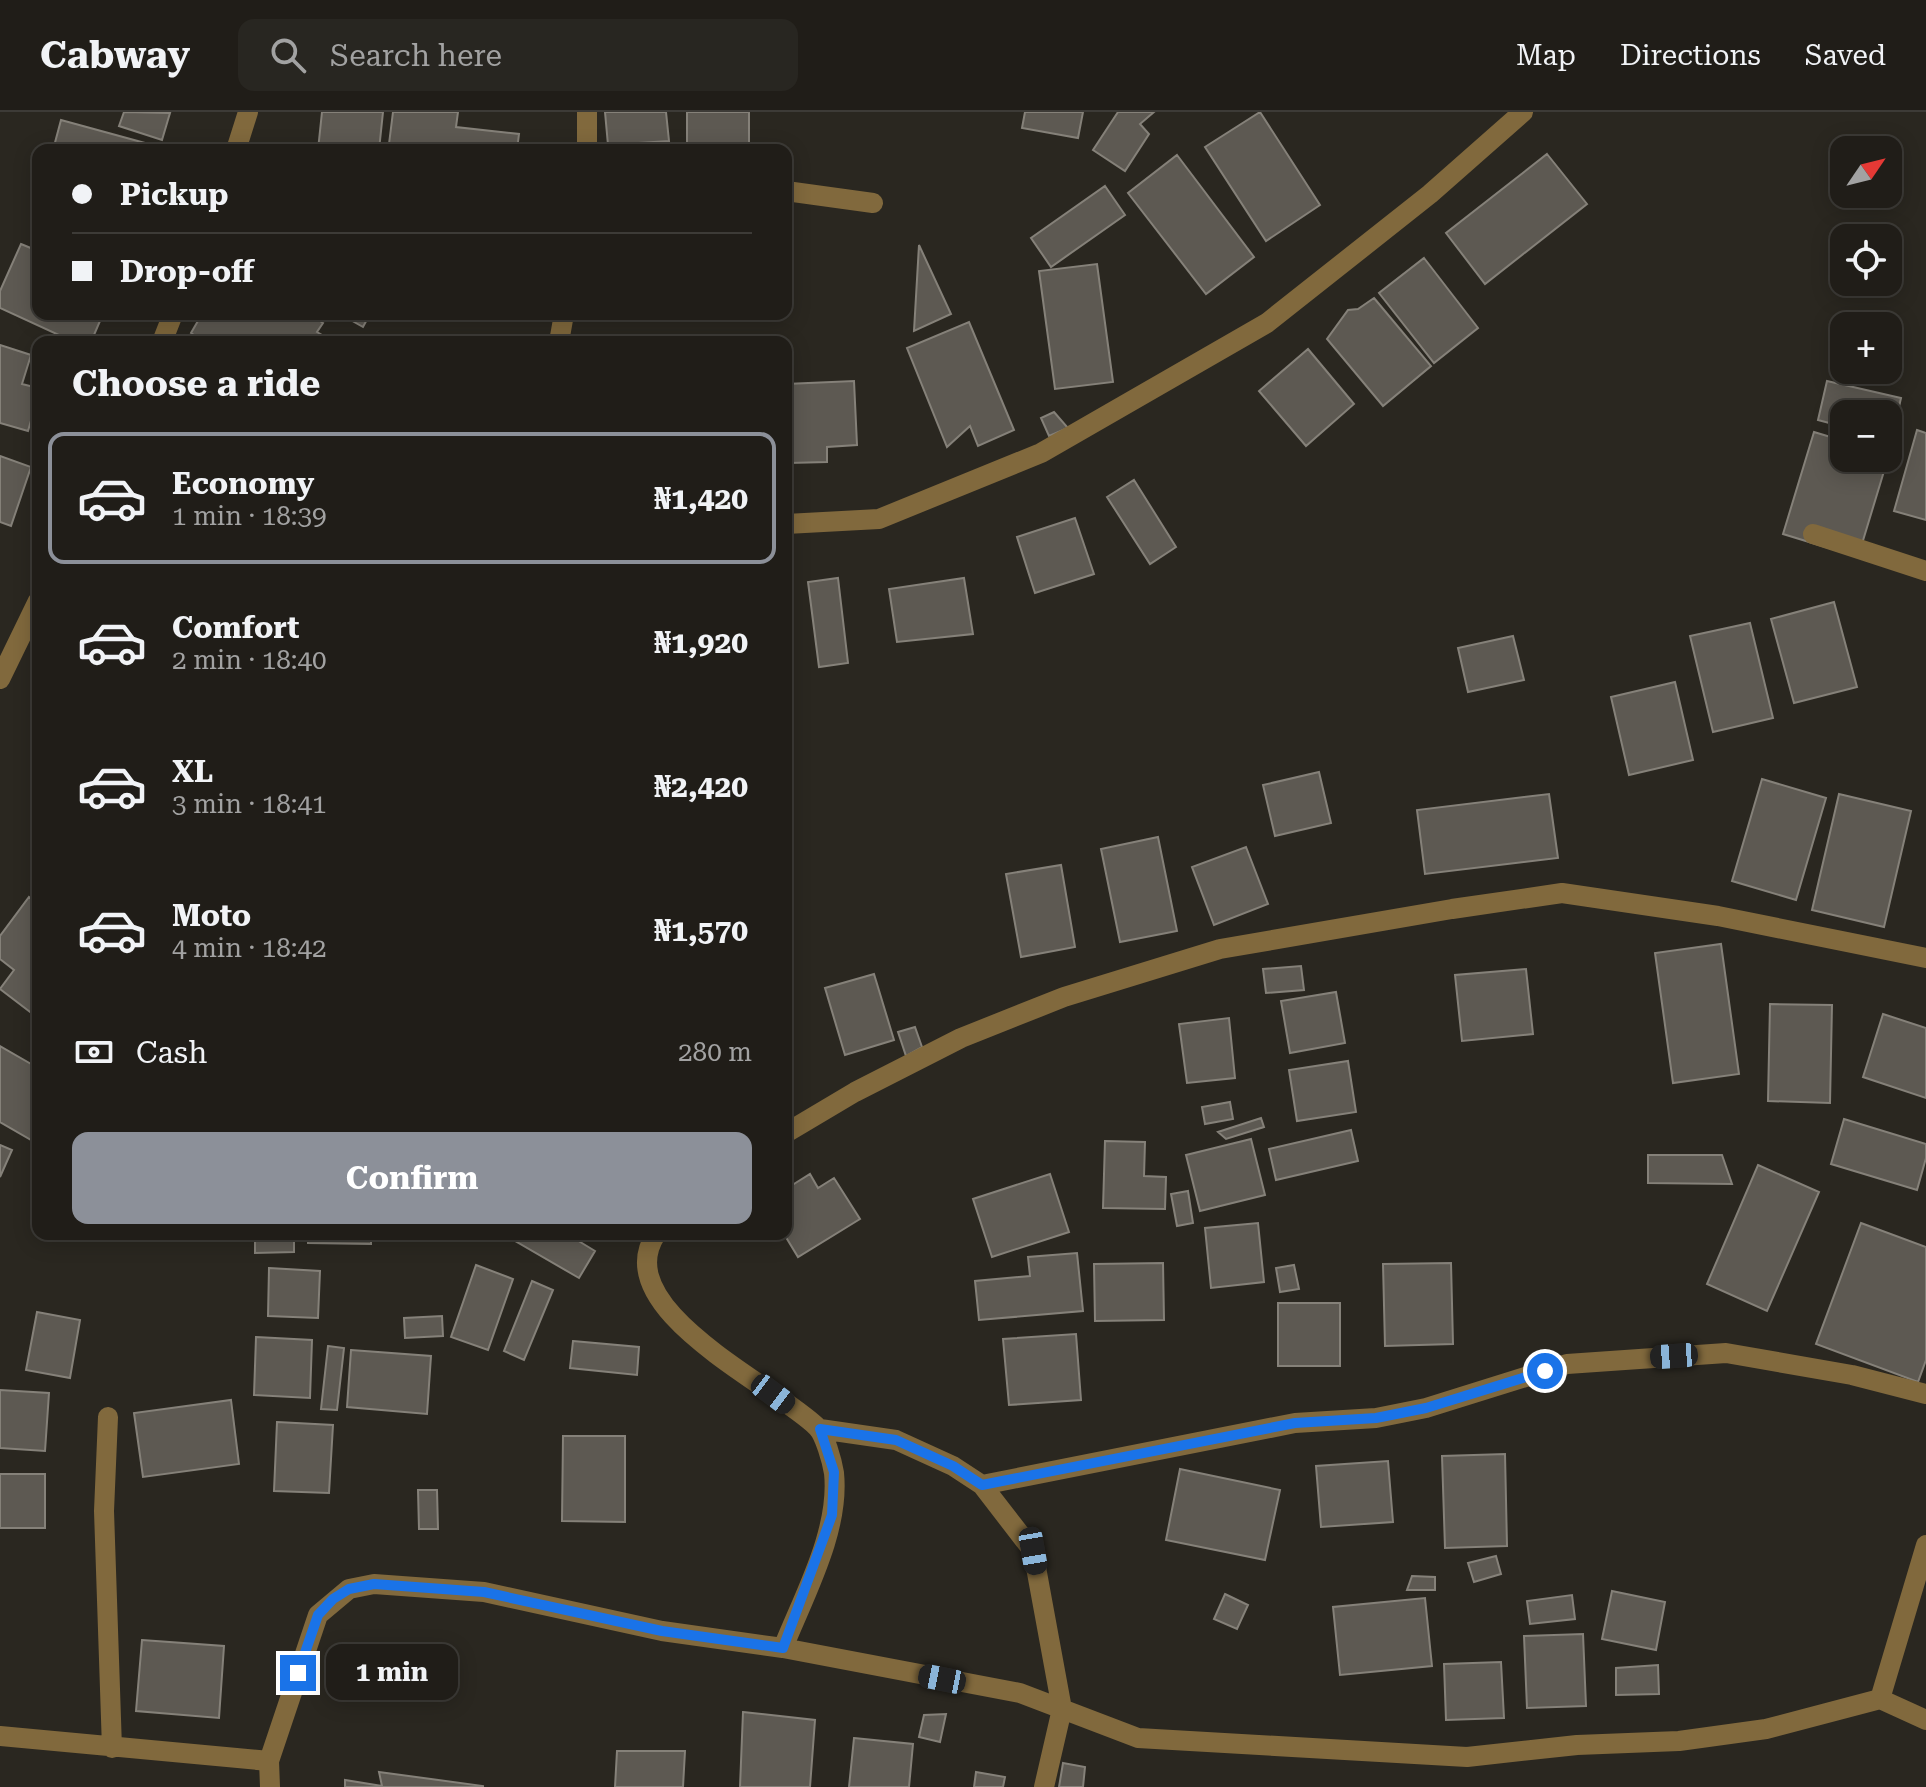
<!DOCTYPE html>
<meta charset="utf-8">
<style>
body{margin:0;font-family:"Roboto Serif",serif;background:#282621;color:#f1f3f6;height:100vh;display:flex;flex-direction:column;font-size:30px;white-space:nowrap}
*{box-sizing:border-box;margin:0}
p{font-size:26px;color:#a2a2a2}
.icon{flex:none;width:44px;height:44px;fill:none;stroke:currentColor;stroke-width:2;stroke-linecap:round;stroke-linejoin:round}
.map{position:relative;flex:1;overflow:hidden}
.sheet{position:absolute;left:32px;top:224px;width:760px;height:904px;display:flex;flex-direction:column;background:#201d18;border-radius:16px;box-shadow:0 4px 20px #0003,0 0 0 2px #3d3b37}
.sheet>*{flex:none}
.banner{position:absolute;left:32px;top:32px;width:760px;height:176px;border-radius:16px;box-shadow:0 4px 20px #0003,0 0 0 2px #3d3b37;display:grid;align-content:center;height:176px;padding:0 40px;background:#201d18}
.needle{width:52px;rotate:55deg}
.tools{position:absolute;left:1830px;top:24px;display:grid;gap:16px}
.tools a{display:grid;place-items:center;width:72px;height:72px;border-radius:16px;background:#201d18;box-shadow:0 4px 20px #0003,0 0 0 2px #3d3b37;font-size:40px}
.end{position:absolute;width:36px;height:36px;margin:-18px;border:10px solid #1a73e8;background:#fff;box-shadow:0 0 0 4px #fff}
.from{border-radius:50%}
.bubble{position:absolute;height:56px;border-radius:16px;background:#201d18;box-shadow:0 4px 20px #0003,0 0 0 2px #3d3b37;font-size:26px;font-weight:700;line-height:56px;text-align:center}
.car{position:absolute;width:24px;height:48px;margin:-24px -12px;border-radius:10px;box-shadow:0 0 6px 2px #0007;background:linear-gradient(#222 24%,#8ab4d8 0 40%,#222 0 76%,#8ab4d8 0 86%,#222 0)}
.banner b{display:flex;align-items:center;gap:28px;height:76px;font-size:30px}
.banner b+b{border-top:2px solid #3d3b37}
.banner i{width:20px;height:20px;background:#f1f3f6}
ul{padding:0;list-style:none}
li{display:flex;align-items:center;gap:24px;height:132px;margin:0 16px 12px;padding:0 24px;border:4px solid transparent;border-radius:16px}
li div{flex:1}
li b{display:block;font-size:30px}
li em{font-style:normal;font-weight:700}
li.current{border-color:#8c9099}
li>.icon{width:72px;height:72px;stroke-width:1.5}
h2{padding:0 40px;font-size:36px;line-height:96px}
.pay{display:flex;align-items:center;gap:20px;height:88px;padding:0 40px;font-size:30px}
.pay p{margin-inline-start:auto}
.action{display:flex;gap:16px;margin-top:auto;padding:16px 40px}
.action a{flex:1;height:92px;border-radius:16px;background:#8c9099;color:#fff;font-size:32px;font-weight:700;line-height:92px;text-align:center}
header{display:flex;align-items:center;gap:48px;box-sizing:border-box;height:112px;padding:0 40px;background:#201d18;border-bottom:2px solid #3d3b37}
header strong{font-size:38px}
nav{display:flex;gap:44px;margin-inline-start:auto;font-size:28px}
.search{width:560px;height:72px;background:#282621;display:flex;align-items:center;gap:20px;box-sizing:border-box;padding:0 28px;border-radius:16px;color:#a2a2a2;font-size:30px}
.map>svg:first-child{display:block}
</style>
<header>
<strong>Cabway</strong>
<div class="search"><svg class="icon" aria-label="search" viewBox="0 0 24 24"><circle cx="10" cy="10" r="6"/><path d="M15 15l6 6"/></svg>Search here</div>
<nav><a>Map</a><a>Directions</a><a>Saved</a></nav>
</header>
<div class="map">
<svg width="1926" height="1675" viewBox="0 0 1926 1675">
<rect width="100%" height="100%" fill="#2a2720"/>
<!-- building -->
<path fill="#5d5952" stroke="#858179" stroke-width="2" d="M124,0L170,1L162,28L119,14Z
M322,0H383L379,38H318Z
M393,0H458L456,15L519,22L517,38H406L407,34L389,32Z
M605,0H666L669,29L608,33Z
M687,0H749V32L687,31Z
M1025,0H1083L1078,26L1022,16Z
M1118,0H1154L1140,12L1149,22L1125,59L1093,38Z
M1260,0L1320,93L1266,129L1205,35Z
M61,8L156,34L155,38H53Z
M1547,42L1587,92L1485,172L1446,121Z
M1177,43L1254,145L1206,182L1128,81Z
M1105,74L1125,103L1051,155L1031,126Z
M21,132L38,139V202H103L91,230H74L0,196V179Z
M919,133L951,202L914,219Z
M1424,146L1478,216L1434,251L1379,181Z
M1097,152L1113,270L1055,277L1039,159Z
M1374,186L1431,254L1383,294L1327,227L1348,198L1358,197Z
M202,202H309L323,211L317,220L334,230H205L191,221Z
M340,202H370L363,215Z
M969,210L1014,318L978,334L970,314L947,335L907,236Z
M0,233L31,243L22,272L38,276V284L28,319L0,311Z
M1308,237L1354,292L1306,334L1259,279Z
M854,269L857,333L827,335V350L789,351L786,272Z
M1827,269L1901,286L1892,326L1888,325V302H1844V315L1818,308Z
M1054,300L1068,316L1049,324L1041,306Z
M1917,318L1926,321V408L1894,399Z
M1814,320L1844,329V346H1888L1858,445L1783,422Z
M0,344L31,355L11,414L0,410Z
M1134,368L1176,435L1150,452L1107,385Z
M1075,406L1094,462L1035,481L1017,425Z
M838,466L848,551L819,555L808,470Z
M964,466L973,522L897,530L889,477Z
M1834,490L1857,575L1794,591L1771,507Z
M1750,511L1773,606L1713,620L1690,524Z
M1513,524L1524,568L1468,580L1458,536Z
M1675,570L1693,648L1629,663L1611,585Z
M1319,660L1331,711L1275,724L1263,673Z
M1762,667L1826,686L1796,788L1732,769Z
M1549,682L1558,746L1425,762L1417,698Z
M1839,682L1911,699L1884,815L1812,798Z
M1158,725L1177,819L1120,830L1101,737Z
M1246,735L1268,792L1214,813L1192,755Z
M1061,753L1075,835L1021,845L1006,762Z
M29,785L38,792V906L0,877L14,858L0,847V824Z
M1721,832L1739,962L1673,971L1655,841Z
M1301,854L1304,878L1266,881L1263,857Z
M1526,857L1533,922L1462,929L1455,863Z
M874,862L894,928L845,943L825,876Z
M1336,880L1345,931L1290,941L1281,889Z
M1770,892L1832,893L1830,991L1768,989Z
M1883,902L1926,916V986L1863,965Z
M1229,906L1235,966L1187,971L1179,912Z
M915,915L922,935L906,944L898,920Z
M0,934L38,956V1032L0,1010Z
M1348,949L1356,1000L1297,1009L1289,958Z
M1230,990L1233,1007L1205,1012L1202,995Z
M1261,1006L1264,1015L1226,1027L1218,1020Z
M1844,1007L1926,1032V1046L1917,1078L1831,1052Z
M1351,1018L1358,1049L1276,1068L1269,1037Z
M1251,1027L1265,1083L1200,1099L1186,1043Z
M1105,1029L1145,1030L1144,1064L1166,1065L1165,1097L1103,1096Z
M0,1033L12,1038L0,1065Z
M1648,1043H1722L1732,1072L1648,1071Z
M1758,1053L1819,1080L1767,1199L1707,1172Z
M810,1062L818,1076L834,1066L860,1107L798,1145L784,1122L786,1077Z
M1050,1062L1069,1120L992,1145L973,1087Z
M1188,1079L1193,1111L1177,1114L1171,1082Z
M1258,1111L1264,1170L1211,1176L1205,1116Z
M1861,1111L1926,1135V1248L1918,1270L1816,1232Z
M255,1122H294V1140L255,1141Z
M308,1122H371V1132L308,1131Z
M503,1122H567L595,1139L579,1166Z
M1077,1141L1083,1199L979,1208L975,1169L1030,1164L1028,1145Z
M1163,1151L1164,1208L1095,1209L1094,1152Z
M1451,1151L1453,1232L1385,1234L1383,1152Z
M476,1153L513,1167L488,1238L451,1225Z
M1294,1153L1299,1177L1280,1180L1276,1156Z
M269,1156L320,1159L318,1206L268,1204Z
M532,1169L553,1178L524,1248L504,1239Z
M1278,1191H1340V1254H1278Z
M37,1200L80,1208L70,1266L26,1258Z
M442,1204L443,1224L405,1226L404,1206Z
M1076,1222L1081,1288L1009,1293L1003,1227Z
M256,1225L312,1228L310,1286L254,1283Z
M573,1229L639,1235L637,1263L570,1256Z
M328,1234L344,1236L337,1298L321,1297Z
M351,1238L431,1244L427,1302L347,1295Z
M0,1278L49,1281L45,1339L0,1336Z
M231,1288L239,1352L143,1365L134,1301Z
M277,1310L333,1313L329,1381L274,1379Z
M563,1324H625V1410L562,1409Z
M1505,1342L1507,1434L1445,1436L1442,1344Z
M1388,1349L1393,1410L1321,1415L1316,1354Z
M1180,1357L1280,1378L1265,1448L1166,1428Z
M0,1362H45V1416H0Z
M418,1378H437L438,1417H419Z
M1496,1444L1501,1462L1474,1470L1468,1451Z
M1412,1464L1435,1465V1478H1407Z
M1612,1479L1665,1490L1656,1538L1602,1527Z
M1225,1482L1248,1493L1237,1517L1214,1507Z
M1572,1483L1575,1507L1530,1512L1527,1489Z
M1425,1486L1432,1554L1340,1563L1333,1495Z
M1583,1522L1586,1594L1527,1596L1524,1524Z
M142,1528L224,1534L219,1606L136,1599Z
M1501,1550L1504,1606L1446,1608L1444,1552Z
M1658,1553L1659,1582L1616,1583V1556Z
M743,1600L815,1608L810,1675H740Z
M946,1602L940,1630L919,1625L924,1603Z
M854,1626L913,1632L909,1675H849Z
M617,1639H685L683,1675H615Z
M1063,1651L1085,1655L1083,1675H1059Z
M379,1660L483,1674V1675H345V1668L382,1674Z
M976,1660L1005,1665L1003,1675H974Z"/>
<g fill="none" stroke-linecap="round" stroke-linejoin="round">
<!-- street -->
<path stroke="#81693d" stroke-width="20" d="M587,0V38
M236,38L248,0
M786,79L873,91
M162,230L173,202
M559,230L564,202
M786,412L879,407L1041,341L1267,211L1430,82L1523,0
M1813,422L1926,459
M0,567L38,489
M786,1021L855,980L961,926L1064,885L1220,837L1452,797L1562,781L1718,804L1926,846
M656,1122C607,1197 773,1272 817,1315C825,1323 832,1349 834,1361C840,1419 804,1483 783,1536
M108,1305L104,1399L112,1636
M820,1317L896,1328L953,1354L982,1373L1033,1439L1062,1597L1044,1675
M982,1373L1295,1311L1376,1306L1426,1296L1567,1252L1726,1241L1852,1263L1926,1282
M1880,1587L1926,1433
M0,1624L269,1649
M270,1675L269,1649L318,1503L349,1477L374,1472L484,1480L662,1519L783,1536L1020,1581L1138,1626L1467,1645L1577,1633L1679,1629L1766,1617L1880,1587L1926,1608"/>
</g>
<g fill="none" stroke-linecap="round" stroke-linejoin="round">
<!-- route -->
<path stroke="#1a73e8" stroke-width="10" d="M298,1561L318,1503L333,1487L349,1477L374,1472L484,1480L662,1519L783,1536L832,1403L834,1360L820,1317L896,1328L953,1354L982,1373L1295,1311L1376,1306L1426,1296L1545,1259"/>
</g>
</svg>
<div class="tools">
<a><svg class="needle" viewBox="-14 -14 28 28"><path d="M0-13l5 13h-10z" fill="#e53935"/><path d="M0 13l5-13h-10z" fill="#a2a2a2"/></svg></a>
<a><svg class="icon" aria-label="locate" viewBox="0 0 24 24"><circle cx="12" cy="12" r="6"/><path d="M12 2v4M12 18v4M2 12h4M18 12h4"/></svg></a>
<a>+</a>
<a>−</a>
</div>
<i class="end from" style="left:1545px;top:1259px"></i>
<i class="end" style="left:298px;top:1561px"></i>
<div class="bubble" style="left:326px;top:1532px;width:132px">1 min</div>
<i class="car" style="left:1674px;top:1244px;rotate:266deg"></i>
<i class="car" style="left:773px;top:1282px;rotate:127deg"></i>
<i class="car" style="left:1033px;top:1439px;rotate:170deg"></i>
<i class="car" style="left:942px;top:1567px;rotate:281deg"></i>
<div class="banner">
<b><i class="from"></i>Pickup</b>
<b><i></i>Drop-off</b>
</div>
<section class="sheet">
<h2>Choose a ride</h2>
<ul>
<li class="current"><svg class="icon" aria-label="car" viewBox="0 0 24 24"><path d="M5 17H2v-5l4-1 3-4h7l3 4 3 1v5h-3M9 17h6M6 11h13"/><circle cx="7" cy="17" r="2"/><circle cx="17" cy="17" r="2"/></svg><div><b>Economy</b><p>1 min · 18:39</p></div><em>₦1,420</em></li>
<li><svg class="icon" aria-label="car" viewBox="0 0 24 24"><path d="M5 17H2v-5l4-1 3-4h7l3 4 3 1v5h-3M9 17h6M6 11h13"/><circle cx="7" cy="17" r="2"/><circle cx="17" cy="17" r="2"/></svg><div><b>Comfort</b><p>2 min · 18:40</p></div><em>₦1,920</em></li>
<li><svg class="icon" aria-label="car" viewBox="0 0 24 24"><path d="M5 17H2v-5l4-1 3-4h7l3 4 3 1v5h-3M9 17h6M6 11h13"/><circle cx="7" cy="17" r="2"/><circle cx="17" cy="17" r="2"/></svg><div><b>XL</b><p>3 min · 18:41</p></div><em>₦2,420</em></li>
<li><svg class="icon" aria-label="car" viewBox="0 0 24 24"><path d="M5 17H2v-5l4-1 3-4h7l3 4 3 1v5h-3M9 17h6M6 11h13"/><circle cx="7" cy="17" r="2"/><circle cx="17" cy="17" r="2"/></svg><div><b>Moto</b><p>4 min · 18:42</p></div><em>₦1,570</em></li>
</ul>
<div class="pay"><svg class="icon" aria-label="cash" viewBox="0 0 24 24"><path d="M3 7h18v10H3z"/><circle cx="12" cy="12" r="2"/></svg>Cash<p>280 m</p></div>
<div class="action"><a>Confirm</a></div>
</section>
</div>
